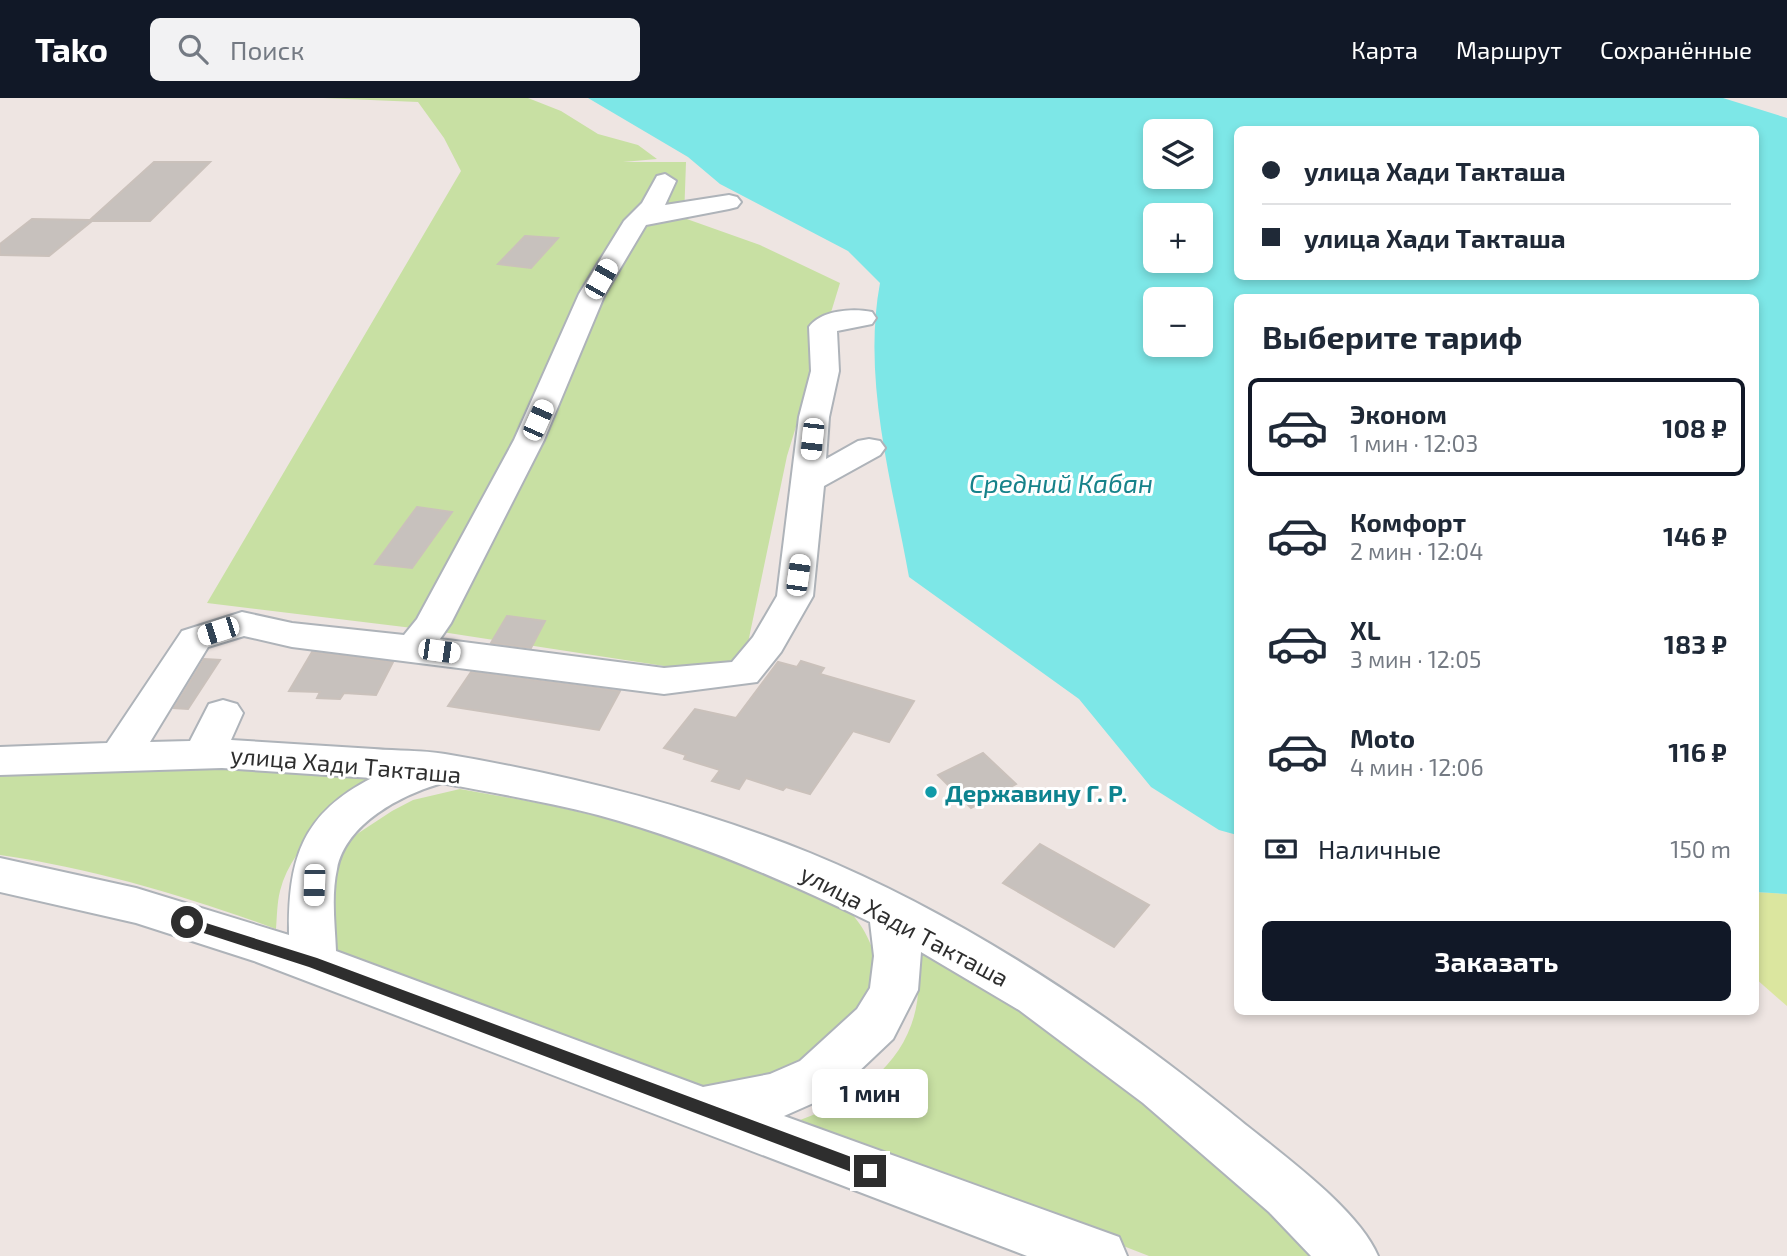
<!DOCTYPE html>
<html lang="ru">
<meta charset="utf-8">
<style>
body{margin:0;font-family:"Exo 2",sans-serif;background:#f2f2f3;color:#1f2937;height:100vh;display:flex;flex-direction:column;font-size:26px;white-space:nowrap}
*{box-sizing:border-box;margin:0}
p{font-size:23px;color:#747a83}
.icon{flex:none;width:38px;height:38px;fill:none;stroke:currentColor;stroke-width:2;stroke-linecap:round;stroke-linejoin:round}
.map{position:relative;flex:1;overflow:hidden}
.sheet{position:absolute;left:1234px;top:196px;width:525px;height:721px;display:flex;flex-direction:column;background:#fff;border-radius:10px;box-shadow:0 4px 10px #0003}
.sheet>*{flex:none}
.banner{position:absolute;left:1234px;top:28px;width:525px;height:154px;border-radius:10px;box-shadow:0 4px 10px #0003;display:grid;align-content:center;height:154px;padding:0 28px;background:#fff}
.fabs{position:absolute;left:1143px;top:21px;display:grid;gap:14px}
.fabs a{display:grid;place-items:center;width:70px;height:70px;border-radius:10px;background:#fff;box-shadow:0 4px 10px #0003;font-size:35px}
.end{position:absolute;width:32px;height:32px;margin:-16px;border:9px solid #2e2e2e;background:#fff;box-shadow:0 0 0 4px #fff}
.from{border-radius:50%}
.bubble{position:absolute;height:49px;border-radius:10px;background:#fff;box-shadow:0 4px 10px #0003;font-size:23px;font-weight:700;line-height:49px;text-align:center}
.car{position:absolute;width:21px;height:42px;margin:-21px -10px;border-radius:9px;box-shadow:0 0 5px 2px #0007;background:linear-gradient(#fff 24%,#345 0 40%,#fff 0 76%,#345 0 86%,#fff 0)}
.banner b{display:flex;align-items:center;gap:24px;height:66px;font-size:26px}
.banner b+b{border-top:2px solid #e0e1e3}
.banner i{width:18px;height:18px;background:#1f2937}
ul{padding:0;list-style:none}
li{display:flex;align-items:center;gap:21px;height:98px;margin:0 14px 10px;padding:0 14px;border:4px solid transparent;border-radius:10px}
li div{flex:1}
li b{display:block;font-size:26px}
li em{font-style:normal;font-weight:700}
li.current{border-color:#111827}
li>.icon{width:63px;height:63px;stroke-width:1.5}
h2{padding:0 28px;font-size:32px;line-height:84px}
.pay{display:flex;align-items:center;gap:18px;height:77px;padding:0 28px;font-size:26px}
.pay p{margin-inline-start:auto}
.button{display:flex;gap:14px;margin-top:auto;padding:14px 28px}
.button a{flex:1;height:80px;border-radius:10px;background:#111827;color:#fff;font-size:28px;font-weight:700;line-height:80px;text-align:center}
header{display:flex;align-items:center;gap:42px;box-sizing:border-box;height:98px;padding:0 35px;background:#111827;color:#fff}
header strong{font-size:33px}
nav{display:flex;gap:38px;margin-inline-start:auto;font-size:24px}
.search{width:490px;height:63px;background:#f2f2f3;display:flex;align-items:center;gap:18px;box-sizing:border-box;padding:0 24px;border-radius:10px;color:#747a83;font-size:26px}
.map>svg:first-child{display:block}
</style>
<header>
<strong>Tako</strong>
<div class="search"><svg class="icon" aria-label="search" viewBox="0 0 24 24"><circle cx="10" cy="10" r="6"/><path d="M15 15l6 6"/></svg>Поиск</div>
<nav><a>Карта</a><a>Маршрут</a><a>Сохранённые</a></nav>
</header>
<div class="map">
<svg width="1787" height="1158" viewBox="0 0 1787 1158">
<rect width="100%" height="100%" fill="#eee5e2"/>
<!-- green -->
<path fill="#c8e0a3" d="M323,0H528L561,13L598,36L638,47L657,61L623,64H686L684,120L760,147L840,185L787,358L744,564L677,570L429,532L207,505L461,73L444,40L418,4Z
M220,670L333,674L387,682C346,712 294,739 280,793C277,805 277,819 276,831C186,798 95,771 0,757V676Z
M460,691C498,698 537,704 575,713C668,734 757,772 845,809C862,824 878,853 877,878C876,896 864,918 859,935L726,999L348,861L327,842L336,760L357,736L392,713L413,702Z
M914,846L1085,953L1328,1158H1149L800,1022C881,992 935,937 914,846Z"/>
<!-- pitch -->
<path fill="#dbe69f" d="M1755,794L1787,796V908L1755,880Z"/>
<!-- water -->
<path fill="#7de7e7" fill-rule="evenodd" d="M588,0H1723L1787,20V796L1755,794V200H1237V737L1219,732L1151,689L1079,601L909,479C892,384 862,282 880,185L848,153L720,86L688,59ZM1237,32H1755V178H1237ZM1155,33H1200V79H1155ZM1155,117H1200V163H1155ZM1155,201H1200V247H1155Z"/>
<!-- building -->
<path fill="#c7c1bd" stroke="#cac1bb" stroke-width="2" d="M154,64H210L150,123H92L49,158L0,157V146L32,121L90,122Z
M525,138L558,140L531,170L498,166Z
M417,409L452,414L412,470L375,466Z
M507,518L545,523L531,550L491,545Z
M312,554L393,564L376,597L344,595L340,601L317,600L320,594L289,593Z
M204,561L220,562L188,611L174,610Z
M801,563L824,570L820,576L914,603L889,644L853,633L810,696L786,689L783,692L746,680L739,691L712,683L720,672L684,661L686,657L664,650L695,611L736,620L778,564L797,569Z
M471,574L620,593L599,632L448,608Z
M983,655L1016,686L971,710L938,677Z
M1040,746L1149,807L1114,849L1003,785Z"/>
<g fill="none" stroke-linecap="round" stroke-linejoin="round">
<!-- minor casing -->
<g stroke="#aeb3b9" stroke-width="4">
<path id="minor" d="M665,76L676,83L665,107L729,97L737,99L741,104L737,109L729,111L646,127L605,196L544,342L451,525L440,541L664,570L732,564L753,539L777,498L799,319L811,273L809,229C821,212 853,210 872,214L876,220L872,226L837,233L839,273L829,319L826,361L858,343L869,341L880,343L885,350L880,357L824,388L813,498L781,554L757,584L664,596L292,549L244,538L208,549L150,644L190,643L209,606L223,602L237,606L243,615L231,642C278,645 326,648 374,651C397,653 422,652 445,656C569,677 693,708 810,755C959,816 1105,913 1230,1014C1273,1050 1357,1108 1378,1158H1311L1269,1114L1143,1005L1019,912L921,854L918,892L893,941L836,995L784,1018L1119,1139L1127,1158H1027L254,863L136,825L0,794V760L136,790L289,837C288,762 301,716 372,680L222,670L0,677V649L107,645L182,533L242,514L292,525L404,537L417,521L514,342L579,196L624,123L642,105L657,78ZM442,685C494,695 547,704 598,717C693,743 782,781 870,824L874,858L870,890L857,911L800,963L770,976L703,989L336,853C335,827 331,798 337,771C346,725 401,697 442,685Z"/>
</g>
<!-- minor -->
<use href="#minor" fill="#fff" fill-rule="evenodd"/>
</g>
<!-- route -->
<path fill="#2e2e2e" d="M187,819L317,860L870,1066L878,1073L870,1081L309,869L182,828L180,824Z"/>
<!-- markers -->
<circle fill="#0f9aa8" stroke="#fff" stroke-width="2.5" cx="931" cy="694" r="7"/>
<g text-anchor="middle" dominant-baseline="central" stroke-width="6" stroke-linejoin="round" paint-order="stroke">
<!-- street labels -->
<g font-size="24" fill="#2e2e2e" stroke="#fff">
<text transform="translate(346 666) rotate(5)">улица Хади Такташа</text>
<text transform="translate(905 827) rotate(28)">улица Хади Такташа</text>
</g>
<!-- culture labels -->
<g font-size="24" font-weight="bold" fill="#0d838f" stroke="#fff" text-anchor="start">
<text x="945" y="694">Державину Г. Р.</text>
</g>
<!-- water labels -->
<g font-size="26" font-style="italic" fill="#16828a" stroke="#fff">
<text x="1061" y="384">Средний Кабан</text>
</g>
</g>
</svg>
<div class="fabs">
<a><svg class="icon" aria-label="layers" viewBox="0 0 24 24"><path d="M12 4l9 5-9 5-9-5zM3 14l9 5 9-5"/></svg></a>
<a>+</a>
<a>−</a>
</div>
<i class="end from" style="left:187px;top:824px"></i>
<i class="end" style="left:870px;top:1073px"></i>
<div class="bubble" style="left:812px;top:971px;width:116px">1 мин</div>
<i class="car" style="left:601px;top:181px;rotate:30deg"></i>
<i class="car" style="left:538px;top:322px;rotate:24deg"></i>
<i class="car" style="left:812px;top:341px;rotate:186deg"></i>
<i class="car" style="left:798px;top:477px;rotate:8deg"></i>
<i class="car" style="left:218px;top:533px;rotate:252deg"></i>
<i class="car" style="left:439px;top:553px;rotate:98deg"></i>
<i class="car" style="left:314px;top:787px;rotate:182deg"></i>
<div class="banner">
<b><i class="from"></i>улица Хади Такташа</b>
<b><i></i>улица Хади Такташа</b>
</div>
<section class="sheet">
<h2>Выберите тариф</h2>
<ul>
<li class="current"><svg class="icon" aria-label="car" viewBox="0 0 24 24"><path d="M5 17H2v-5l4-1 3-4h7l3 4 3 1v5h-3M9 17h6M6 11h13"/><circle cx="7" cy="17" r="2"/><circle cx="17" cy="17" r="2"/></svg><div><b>Эконом</b><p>1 мин · 12:03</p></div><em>108 ₽</em></li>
<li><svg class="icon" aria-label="car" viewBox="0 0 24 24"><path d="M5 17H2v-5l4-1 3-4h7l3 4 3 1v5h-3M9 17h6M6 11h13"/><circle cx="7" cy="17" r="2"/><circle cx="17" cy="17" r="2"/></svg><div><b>Комфорт</b><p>2 мин · 12:04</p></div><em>146 ₽</em></li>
<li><svg class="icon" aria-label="car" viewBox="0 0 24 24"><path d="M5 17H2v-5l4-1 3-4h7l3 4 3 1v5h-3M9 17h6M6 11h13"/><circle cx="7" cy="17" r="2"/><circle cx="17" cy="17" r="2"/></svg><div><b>XL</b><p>3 мин · 12:05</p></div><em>183 ₽</em></li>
<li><svg class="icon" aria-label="car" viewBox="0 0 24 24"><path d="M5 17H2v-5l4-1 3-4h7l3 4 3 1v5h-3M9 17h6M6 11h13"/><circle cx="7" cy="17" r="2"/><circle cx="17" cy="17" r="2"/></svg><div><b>Moto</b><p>4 мин · 12:06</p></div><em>116 ₽</em></li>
</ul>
<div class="pay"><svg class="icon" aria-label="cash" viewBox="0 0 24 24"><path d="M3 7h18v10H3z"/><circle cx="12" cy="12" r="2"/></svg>Наличные<p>150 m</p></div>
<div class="button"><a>Заказать</a></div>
</section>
</div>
